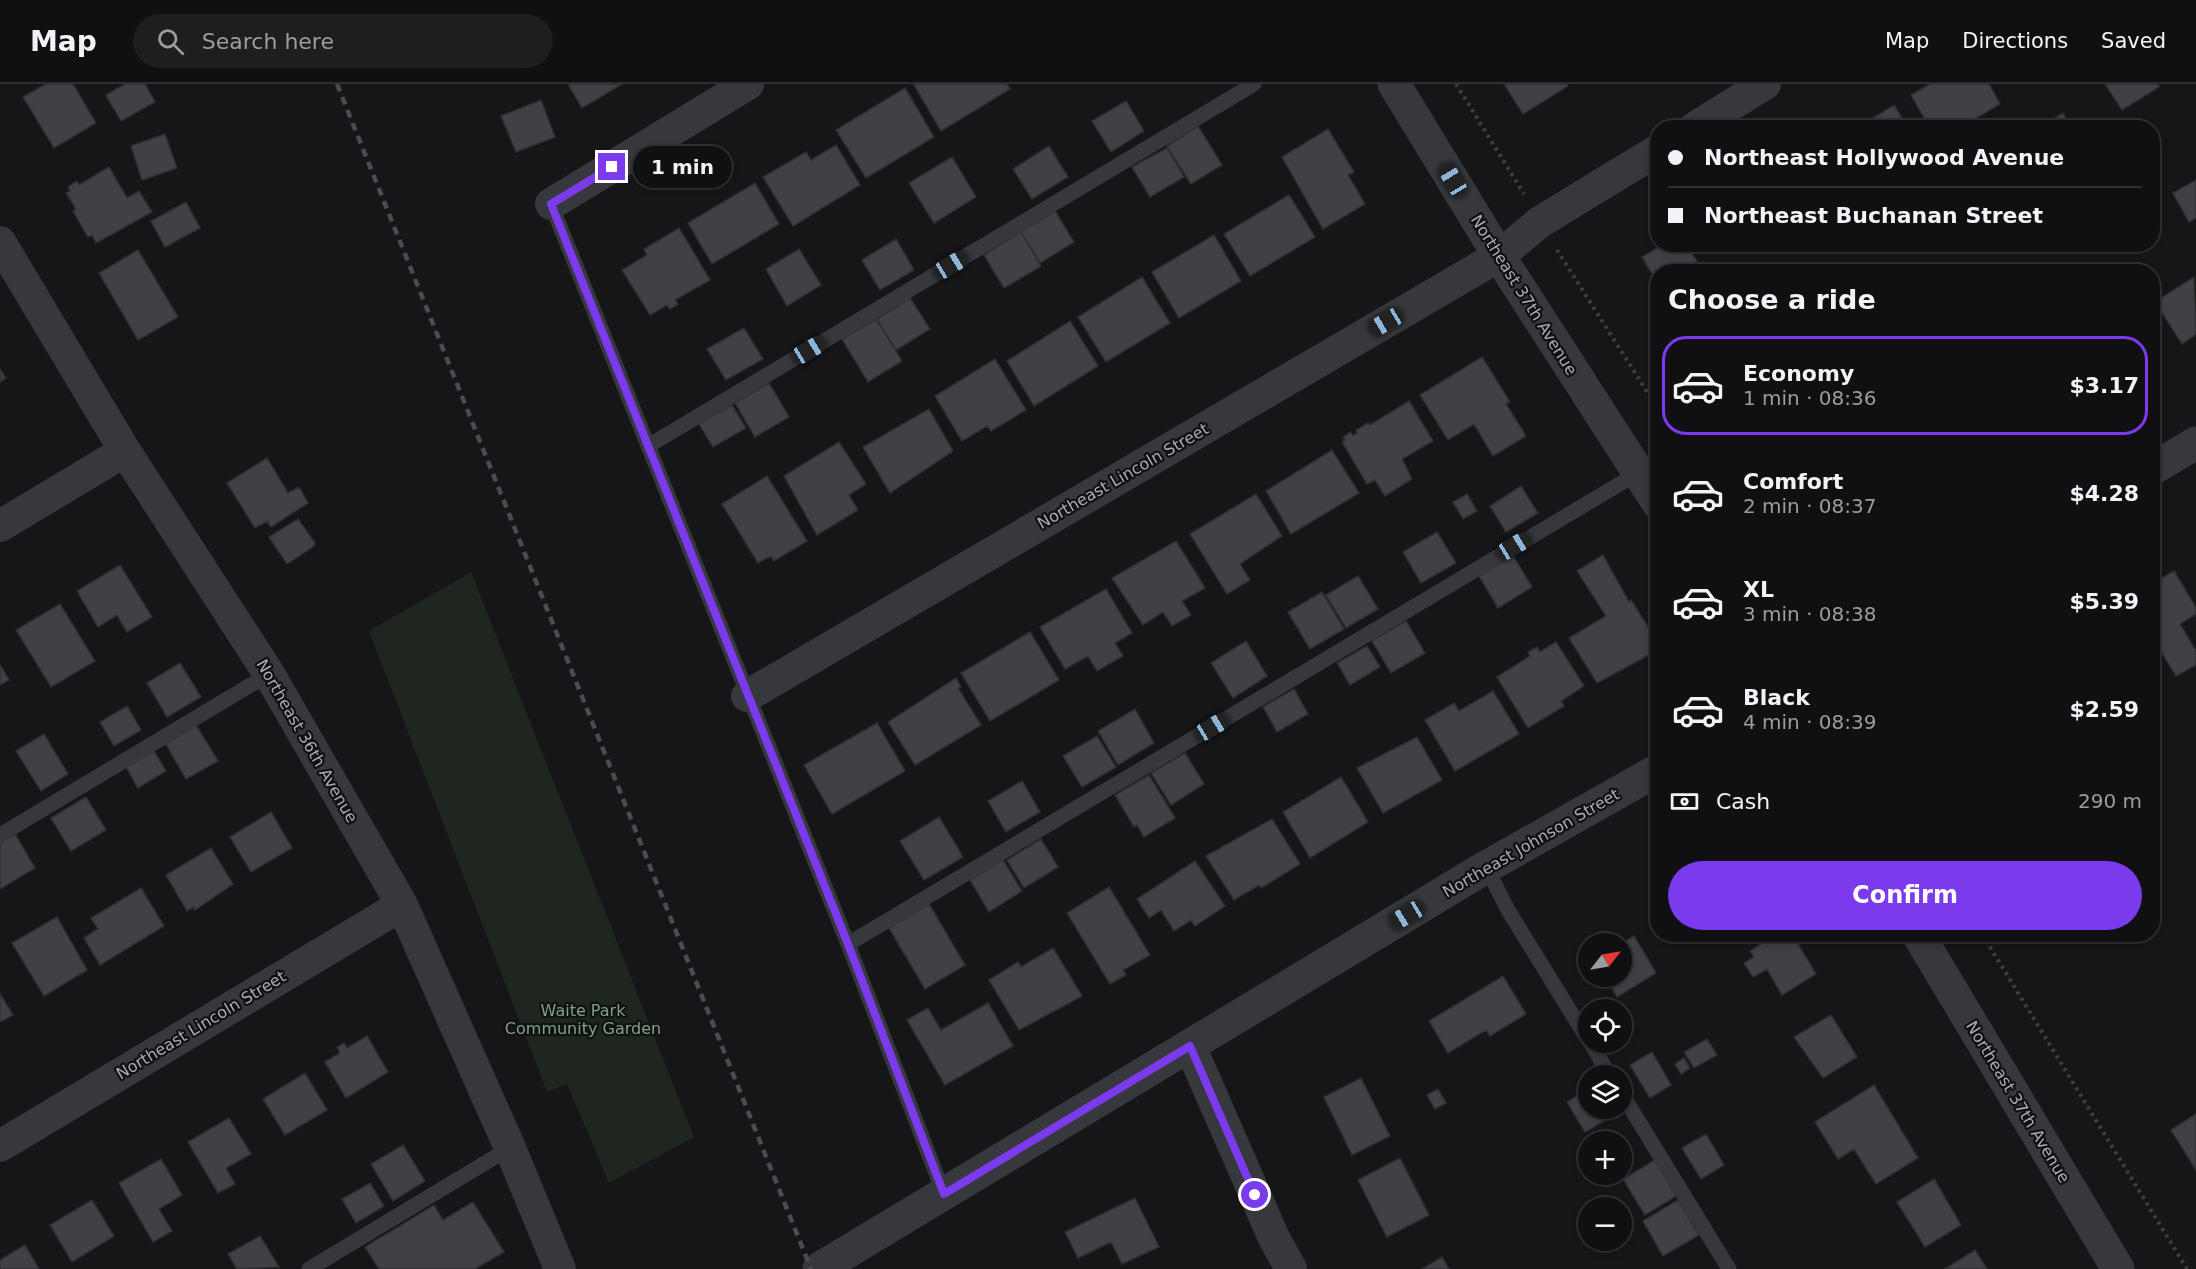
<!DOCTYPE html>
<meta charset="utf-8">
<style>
body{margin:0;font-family:"DejaVu Sans",sans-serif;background:#1e1e20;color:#f1f3f6;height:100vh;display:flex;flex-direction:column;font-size:22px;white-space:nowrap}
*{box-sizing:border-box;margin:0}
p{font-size:20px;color:#9c9d9f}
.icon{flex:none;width:33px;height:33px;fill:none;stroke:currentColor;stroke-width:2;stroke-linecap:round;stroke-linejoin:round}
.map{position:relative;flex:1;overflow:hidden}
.panel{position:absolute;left:1650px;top:180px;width:510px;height:678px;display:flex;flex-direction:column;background:#101012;border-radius:24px;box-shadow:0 3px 9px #0003,0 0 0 2px #303032}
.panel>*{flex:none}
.hud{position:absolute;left:1650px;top:36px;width:510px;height:132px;border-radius:24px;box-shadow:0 3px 9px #0003,0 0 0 2px #303032;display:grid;align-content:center;height:132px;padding:0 18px;background:#101012}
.needle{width:39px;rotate:59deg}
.buttons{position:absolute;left:1578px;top:849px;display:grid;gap:12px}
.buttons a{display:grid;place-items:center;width:54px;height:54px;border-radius:50%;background:#101012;box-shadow:0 3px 9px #0003,0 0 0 2px #303032;font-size:30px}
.end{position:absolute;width:27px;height:27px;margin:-14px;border:8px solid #7c3aed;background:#fff;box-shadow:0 0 0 3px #fff}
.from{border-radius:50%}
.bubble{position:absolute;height:42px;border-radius:21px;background:#101012;box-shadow:0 3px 9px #0003,0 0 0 2px #303032;font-size:20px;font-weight:700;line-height:42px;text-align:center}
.car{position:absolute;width:18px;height:36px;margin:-18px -9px;border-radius:8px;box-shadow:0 0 4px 2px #0007;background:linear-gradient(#222 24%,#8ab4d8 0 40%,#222 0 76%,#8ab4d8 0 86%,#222 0)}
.hud b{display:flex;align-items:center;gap:21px;height:57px;font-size:22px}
.hud b+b{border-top:2px solid #303032}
.hud i{width:15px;height:15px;background:#f1f3f6}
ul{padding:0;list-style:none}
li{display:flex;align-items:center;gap:18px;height:99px;margin:0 12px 9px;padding:0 6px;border:3px solid transparent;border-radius:24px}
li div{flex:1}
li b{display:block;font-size:22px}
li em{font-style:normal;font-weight:700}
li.on{border-color:#7c3aed}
li>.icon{width:54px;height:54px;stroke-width:1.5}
h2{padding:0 18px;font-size:27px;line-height:72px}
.pay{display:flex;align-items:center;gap:15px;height:66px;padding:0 18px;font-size:22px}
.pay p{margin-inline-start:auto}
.button{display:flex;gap:12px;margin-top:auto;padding:12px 18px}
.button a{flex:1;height:69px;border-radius:36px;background:#7c3aed;color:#fff;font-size:24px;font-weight:700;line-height:69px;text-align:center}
header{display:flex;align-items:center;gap:36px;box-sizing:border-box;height:84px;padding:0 30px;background:#101012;border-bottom:2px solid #303032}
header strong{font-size:28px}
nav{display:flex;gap:33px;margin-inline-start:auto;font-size:21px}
.search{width:420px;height:54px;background:#1e1e20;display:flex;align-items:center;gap:15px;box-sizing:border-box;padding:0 21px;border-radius:33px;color:#9c9d9f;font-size:22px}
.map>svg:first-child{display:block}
</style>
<header>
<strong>Map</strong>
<div class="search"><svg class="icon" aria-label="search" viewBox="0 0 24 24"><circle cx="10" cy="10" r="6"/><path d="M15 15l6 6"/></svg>Search here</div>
<nav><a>Map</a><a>Directions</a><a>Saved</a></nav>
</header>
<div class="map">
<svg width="2196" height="1185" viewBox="0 0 2196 1185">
<rect width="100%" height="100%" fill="#161618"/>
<!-- green -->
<path fill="#1e261f" d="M471,488L694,1053L609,1099L567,1000L547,1008L369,547Z"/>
<!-- building -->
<path fill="#404145" stroke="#303034" stroke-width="1.5" d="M46,0H73L96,39L54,64L23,13Z
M125,0H145L155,18L121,37L106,11Z
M568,0H622L582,24Z
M916,0H1007L1010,5L941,47L914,1Z
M1504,0H1567L1568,2L1523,30Z
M1930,0H1989L2000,20L1976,34L1982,44H1930L1911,11Z
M2105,0H2158L2159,3L2122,26Z
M905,4L934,53L866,94L836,46Z
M541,16L555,53L516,68L501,32Z
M1126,17L1144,47L1111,68L1092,37Z
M1894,21L1908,44H1857Z
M2063,29L2071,44H2038Z
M1198,42L1222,81L1191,100L1167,62Z
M1328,45L1354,88L1348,91L1365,120L1323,145L1282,73Z
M165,50L177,84L142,96L131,62Z
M836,61L860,101L793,142L763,93L806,68L811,76Z
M1049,62L1068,93L1032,115L1013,85Z
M1167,64L1184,93L1150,113L1132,83Z
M952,73L976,113L934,139L909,99Z
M109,83L127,114L139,107L152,128L96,159L92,151L88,153L73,127L76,125L66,109L70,107L68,103L77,97L79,101Z
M2196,96V134L2189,138L2173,109Z
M755,99L779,140L712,180L688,139Z
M1289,111L1315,153L1250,192L1224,150Z
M186,118L200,144L165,163L151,137Z
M1055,127L1074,158L1040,179L1021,148Z
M679,144L710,196L675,216L678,220L670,225L667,221L650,231L622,186L647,171L644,165Z
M1021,148L1041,182L1004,204L984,171Z
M1214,151L1241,197L1179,234L1152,188Z
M896,155L914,186L880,206L862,176Z
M1664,160H1687L1703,188H1658V200L1642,173Z
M799,165L821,201L787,222L766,185Z
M138,166L178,233L138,256L99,189Z
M1142,193L1170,239L1106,278L1078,233Z
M2194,193L2196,250L2182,260L2155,218Z
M910,214L930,245L896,266L877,235Z
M876,235L902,277L868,298L842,255Z
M1070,237L1098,282L1034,322L1007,277Z
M744,244L763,275L726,296L707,265Z
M1482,273L1510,318L1506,320L1526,352L1493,372L1474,340L1448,356L1420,311Z
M995,275L1026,326L991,347L987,342L962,357L935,312Z
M0,285L6,294L0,298Z
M769,299L789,333L755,353L735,319Z
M1409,317L1433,357L1402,375L1412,395L1385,412L1375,396L1367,400L1342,358L1345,356L1343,353L1351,348L1353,352L1357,349L1356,346L1368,339L1370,341Z
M732,321L746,344L713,363L699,340Z
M929,325L953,367L890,409L863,363Z
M839,358L866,400L849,411L858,426L817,451L784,392Z
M1332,366L1359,409L1291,450L1266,407Z
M267,374L288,409L299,403L308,419L271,443L267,437L255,444L227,399Z
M767,392L807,457L774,477L771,472L758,479L722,420Z
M1521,402L1538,429L1506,448L1490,422Z
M1256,410L1282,452L1240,480L1250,496L1227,510L1190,450Z
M1467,410L1477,427L1463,435L1453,418Z
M298,435L315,459L314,462L287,480L269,453Z
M1437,448L1456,479L1421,499L1403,468Z
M1176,457L1205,504L1182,517L1191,531L1172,542L1163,528L1143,541L1112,494Z
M1603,471L1629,518L1631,516L1658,559V566L1597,599L1569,554L1606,532L1577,487Z
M1513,472L1532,503L1498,524L1479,492Z
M120,481L152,533L127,548L117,531L98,543L77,507Z
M2174,487L2196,524V530L2180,540L2196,567V581L2176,592L2152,552V500Z
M1358,492L1378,525L1346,544L1326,511Z
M1106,505L1132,549L1115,559L1123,572L1097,587L1088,572L1065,585L1040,543Z
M1322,508L1344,545L1310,565L1288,528Z
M60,520L95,577L51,603L16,546Z
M1406,537L1425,569L1391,589L1372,557Z
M1030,548L1059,596L990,637L961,589Z
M1246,557L1267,592L1233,614L1211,579Z
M1556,558L1584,602L1561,617L1564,622L1528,644L1497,593L1530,572L1528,568L1537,563L1540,568Z
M1367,562L1380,583L1350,601L1337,579Z
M180,579L201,613L167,633L147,599Z
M0,581L9,596L0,601Z
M956,594L961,603L958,604L981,641L915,681L888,638Z
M1294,605L1308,630L1277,648L1263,623Z
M1493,607L1519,650L1455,687L1425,636L1454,619L1459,627Z
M127,622L141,646L114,662L100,638Z
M1135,625L1154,659L1118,681L1098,647Z
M877,639L905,687L832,730L804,681Z
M196,641L218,677L186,695L166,660Z
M44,650L68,690L41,707L16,667Z
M1097,652L1116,683L1082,703L1063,672Z
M1417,653L1442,696L1383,729L1357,684Z
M154,667L166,687L138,704L126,683Z
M1185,669L1204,700L1171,721L1151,689Z
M1149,691L1175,734L1144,753L1137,741L1134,743L1115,711Z
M1341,693L1368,738L1310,774L1283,728Z
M1022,697L1040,728L1006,748L988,717Z
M86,713L106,746L71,767L51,734Z
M271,728L292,764L251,788L230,753Z
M939,733L963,773L924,796L900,757Z
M1272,735L1300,780L1261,804L1259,801L1234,816L1206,772Z
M15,750L35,784L0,805V759Z
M1041,755L1058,783L1024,804L1007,776Z
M211,764L233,800L195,826L194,823L187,827L166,791Z
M1003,776L1022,807L989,828L970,796Z
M1195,777L1225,822L1195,842L1191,836L1174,847L1161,826L1149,834L1137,815Z
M1109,803L1150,871L1123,886L1126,891L1110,900L1067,829Z
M141,804L164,842L100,881L84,854L98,845L91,834Z
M929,820L965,881L925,905L889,844Z
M57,833L87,886L44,912L12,859Z
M1777,850H1792L1816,890L1782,911L1767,885L1753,893L1744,879L1754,873L1750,867Z
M1634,852L1656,889L1617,913L1605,892H1622L1621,860Z
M1053,864L1082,912L1019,946L989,896L1018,878L1021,883Z
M1503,892L1526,930L1490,952L1486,946L1448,969L1429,937Z
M0,910L13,931L0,938Z
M988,919L1013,962L945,1001L907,936L928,924L941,946Z
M1831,931L1857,973L1823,994L1794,953Z
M367,952L388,988L346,1014L325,978L340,969L337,963L344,959L347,964Z
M1707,955L1717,971L1694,984L1684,968Z
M1652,968L1671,1001L1650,1014L1630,981Z
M1684,974L1690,984L1681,990L1675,980Z
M305,989L327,1026L285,1051L263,1015Z
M1361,994L1390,1052L1352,1071L1324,1013Z
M1874,1001L1918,1074L1876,1100L1854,1065L1838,1075L1815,1038Z
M1438,1005L1446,1019L1435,1025L1427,1011Z
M1588,1005V1024L1621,1027L1585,1048L1567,1018Z
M2196,1030V1086L2171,1046Z
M229,1034L251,1070L226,1084L235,1100L218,1109L188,1058Z
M1706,1050L1724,1081L1701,1095L1682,1064Z
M403,1061L425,1097L393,1117L371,1080Z
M1400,1074L1429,1131L1387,1153L1358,1096Z
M161,1075L182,1111L159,1125L172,1147L153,1158L119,1099Z
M1655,1076L1676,1112L1645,1131L1623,1095Z
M1934,1095L1961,1141L1925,1163L1897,1118Z
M370,1099L384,1122L356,1139L342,1115Z
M1135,1114L1159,1163L1122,1180L1111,1158L1078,1174L1065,1148Z
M92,1116L114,1152L72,1178L50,1141Z
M1678,1116L1699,1151L1663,1172L1643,1137Z
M473,1118L504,1168L475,1185H379L365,1163L434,1121L443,1136Z
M260,1152L279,1183L237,1185L228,1170Z
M25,1161L39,1185H0V1176Z
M1975,1166L1987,1185H1945Z
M1442,1173L1449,1185H1422Z"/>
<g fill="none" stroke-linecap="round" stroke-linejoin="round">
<!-- path -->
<path stroke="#3d3f44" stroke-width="4" stroke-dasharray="3 4.5" stroke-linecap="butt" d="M1456,0L1524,110
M1557,166L1658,325
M1982,850L2187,1185"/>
<!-- service -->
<path stroke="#37383d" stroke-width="15" d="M551,120L848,860L944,1110
M648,362L1254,0
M0,751L269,590
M1486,783L1508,826L1588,956
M848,860L1638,389
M1590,958L1610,992
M1622,1010L1729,1185
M309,1185L510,1064"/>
<!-- minor -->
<path stroke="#37383d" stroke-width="32" d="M1694,44L1765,0
M551,120L748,0
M0,158L125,367L269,590L402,821L510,1064L560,1185
M0,442L125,367
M747,612L1499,172L1540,138L1658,66
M1190,962L1274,1154L1291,1185
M0,1062L402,821"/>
<!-- tertiary -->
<path stroke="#37383d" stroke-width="33" d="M1394,0L1499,172L1658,419
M2152,385L2196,359
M1918,850L2118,1185
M819,1185L1486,783L1658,686"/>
<!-- rail -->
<path stroke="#4a4c52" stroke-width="4.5" stroke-dasharray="8 6" stroke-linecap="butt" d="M337,0L811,1185"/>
</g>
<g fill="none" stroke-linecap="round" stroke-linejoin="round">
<!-- route -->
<path stroke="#7c3aed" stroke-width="8" d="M612,83L551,120L848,860L944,1110L1190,962L1255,1111"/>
</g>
<g text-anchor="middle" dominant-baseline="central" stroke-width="4.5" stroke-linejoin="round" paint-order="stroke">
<!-- street labels -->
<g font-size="16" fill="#a8adb8" stroke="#111113">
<text transform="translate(1524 211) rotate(58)">Northeast 37th Avenue</text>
<text transform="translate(1123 392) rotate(-30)">Northeast Lincoln Street</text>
<text transform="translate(307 657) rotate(60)">Northeast 36th Avenue</text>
<text transform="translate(1531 759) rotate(-30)">Northeast Johnson Street</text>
<text transform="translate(201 941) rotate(-31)">Northeast Lincoln Street</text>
<text transform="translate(2018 1018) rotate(59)">Northeast 37th Avenue</text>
</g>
<!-- park labels -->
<g font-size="16" fill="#7fa381" stroke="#111113">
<text x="583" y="926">Waite Park<tspan x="583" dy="18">Community Garden</tspan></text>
</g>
</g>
</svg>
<div class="buttons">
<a><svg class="needle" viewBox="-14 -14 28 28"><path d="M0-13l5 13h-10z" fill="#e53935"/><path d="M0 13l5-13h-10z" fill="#9c9d9f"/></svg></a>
<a><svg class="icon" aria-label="locate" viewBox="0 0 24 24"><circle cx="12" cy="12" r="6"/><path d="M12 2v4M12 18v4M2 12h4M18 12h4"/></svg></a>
<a><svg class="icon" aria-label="layers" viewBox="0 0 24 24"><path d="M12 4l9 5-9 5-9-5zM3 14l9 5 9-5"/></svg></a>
<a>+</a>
<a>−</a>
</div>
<i class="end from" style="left:1255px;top:1111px"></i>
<i class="end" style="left:612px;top:83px"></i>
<div class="bubble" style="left:633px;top:62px;width:99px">1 min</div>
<i class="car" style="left:1453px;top:96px;rotate:329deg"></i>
<i class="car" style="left:951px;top:181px;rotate:59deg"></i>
<i class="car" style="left:1386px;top:238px;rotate:240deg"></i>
<i class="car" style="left:809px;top:266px;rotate:59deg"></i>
<i class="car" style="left:1514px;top:462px;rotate:59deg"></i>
<i class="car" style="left:1212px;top:643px;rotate:59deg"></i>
<i class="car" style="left:1407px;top:831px;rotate:239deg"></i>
<div class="hud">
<b><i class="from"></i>Northeast Hollywood Avenue</b>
<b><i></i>Northeast Buchanan Street</b>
</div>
<section class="panel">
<h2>Choose a ride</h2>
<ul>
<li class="on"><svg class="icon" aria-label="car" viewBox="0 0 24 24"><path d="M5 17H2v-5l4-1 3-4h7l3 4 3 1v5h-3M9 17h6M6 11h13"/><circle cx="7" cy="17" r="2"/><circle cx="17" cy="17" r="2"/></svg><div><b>Economy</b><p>1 min · 08:36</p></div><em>$3.17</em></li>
<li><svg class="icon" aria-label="car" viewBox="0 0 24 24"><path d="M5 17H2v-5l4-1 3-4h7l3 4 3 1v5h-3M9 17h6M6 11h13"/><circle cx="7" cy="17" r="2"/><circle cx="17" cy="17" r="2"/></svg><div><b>Comfort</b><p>2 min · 08:37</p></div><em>$4.28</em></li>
<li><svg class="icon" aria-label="car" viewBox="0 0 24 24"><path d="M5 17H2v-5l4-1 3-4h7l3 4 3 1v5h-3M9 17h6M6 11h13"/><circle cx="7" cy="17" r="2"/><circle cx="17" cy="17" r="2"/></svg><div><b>XL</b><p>3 min · 08:38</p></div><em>$5.39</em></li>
<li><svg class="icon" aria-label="car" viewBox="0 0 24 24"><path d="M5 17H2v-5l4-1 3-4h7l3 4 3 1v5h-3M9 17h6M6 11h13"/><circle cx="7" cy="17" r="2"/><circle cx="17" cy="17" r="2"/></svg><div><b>Black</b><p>4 min · 08:39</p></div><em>$2.59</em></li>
</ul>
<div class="pay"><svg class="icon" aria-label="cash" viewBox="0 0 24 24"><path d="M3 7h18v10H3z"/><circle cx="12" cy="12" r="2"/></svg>Cash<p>290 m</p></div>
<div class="button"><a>Confirm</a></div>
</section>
</div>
